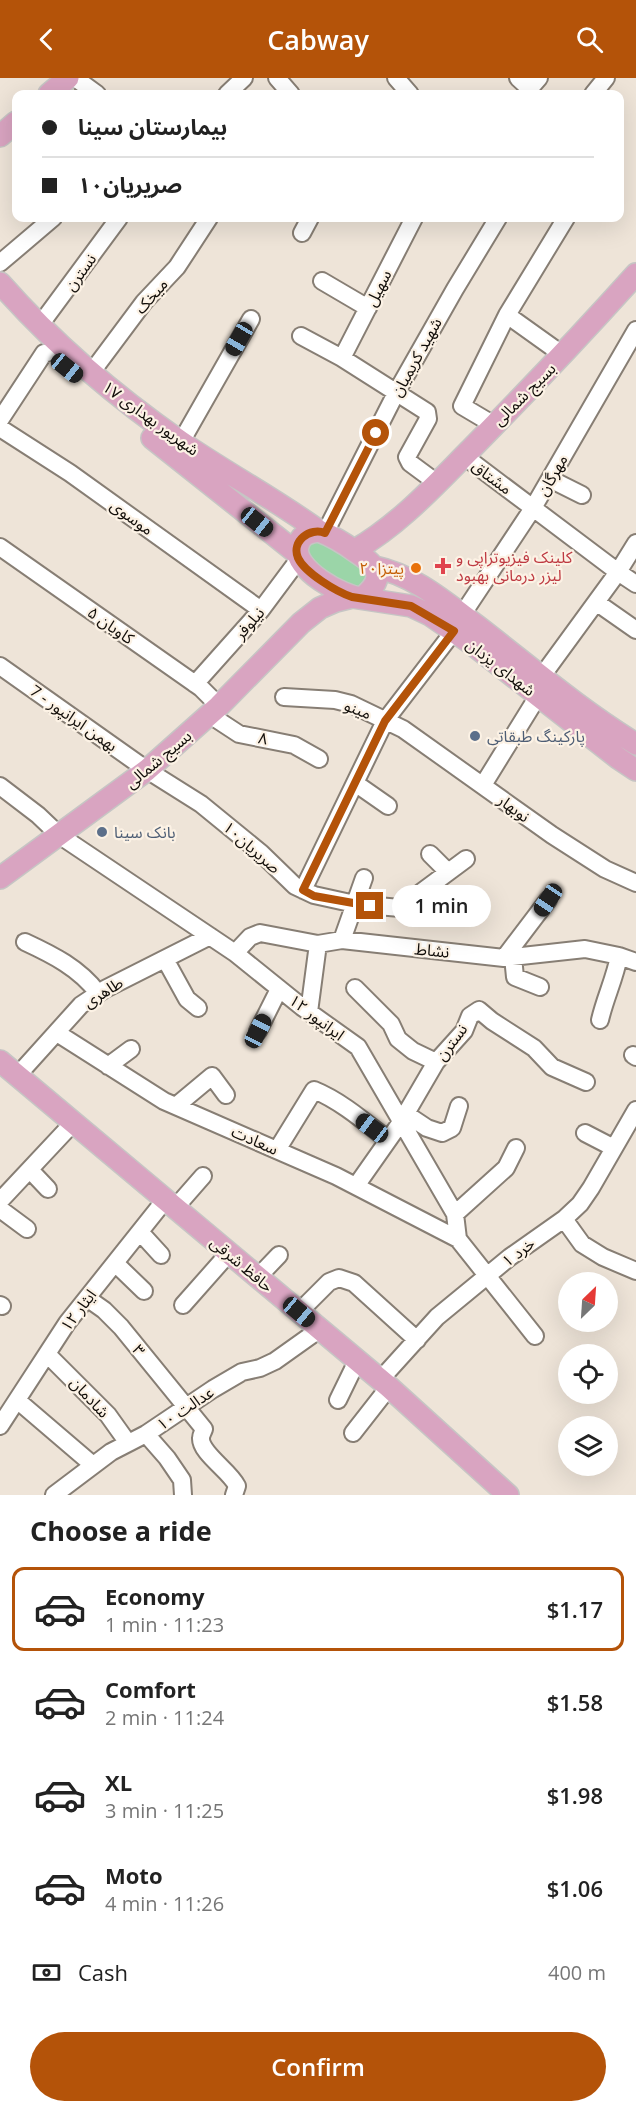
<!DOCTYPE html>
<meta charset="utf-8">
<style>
body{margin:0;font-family:"Open Sans","Noto Sans Arabic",sans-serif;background:#f2f2f2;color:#222;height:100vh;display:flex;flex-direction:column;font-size:22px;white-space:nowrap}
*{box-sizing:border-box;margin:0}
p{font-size:20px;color:#767676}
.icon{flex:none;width:33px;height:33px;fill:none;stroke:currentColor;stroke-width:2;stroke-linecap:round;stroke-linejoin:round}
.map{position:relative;height:1417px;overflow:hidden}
.details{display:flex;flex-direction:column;background:#fff;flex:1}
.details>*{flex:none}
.banner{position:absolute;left:12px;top:12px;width:612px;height:132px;border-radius:12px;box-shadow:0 6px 24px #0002;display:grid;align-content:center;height:132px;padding:0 30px;background:#fff}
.needle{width:39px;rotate:25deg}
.fabs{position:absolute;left:558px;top:1194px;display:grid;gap:12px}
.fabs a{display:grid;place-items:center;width:60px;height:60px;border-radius:50%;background:#fff;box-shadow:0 6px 24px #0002;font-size:30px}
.end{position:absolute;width:27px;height:27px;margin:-14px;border:8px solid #b45309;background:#fff;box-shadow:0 0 0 3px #fff}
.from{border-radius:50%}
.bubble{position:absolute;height:42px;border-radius:21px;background:#fff;box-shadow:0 6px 24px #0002;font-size:20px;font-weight:600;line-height:42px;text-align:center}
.car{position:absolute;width:18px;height:36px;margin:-18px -9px;border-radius:8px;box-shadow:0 0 4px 2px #0007;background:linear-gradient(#222 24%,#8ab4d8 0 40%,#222 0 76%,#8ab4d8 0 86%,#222 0)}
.banner b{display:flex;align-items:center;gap:21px;height:57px;font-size:22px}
.banner b+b{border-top:2px solid #e0e0e0}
.banner i{width:15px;height:15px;background:#222}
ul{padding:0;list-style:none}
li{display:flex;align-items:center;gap:18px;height:84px;margin:0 12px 9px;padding:0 18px;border:3px solid transparent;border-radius:12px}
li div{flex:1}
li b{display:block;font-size:22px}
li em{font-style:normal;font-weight:600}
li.selected{border-color:#b45309}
li>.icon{width:54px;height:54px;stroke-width:1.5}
h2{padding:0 30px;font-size:27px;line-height:72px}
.pay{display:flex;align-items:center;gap:15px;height:66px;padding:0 30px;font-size:22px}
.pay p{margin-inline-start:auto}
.primary-button{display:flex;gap:12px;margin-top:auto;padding:12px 30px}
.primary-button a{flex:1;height:69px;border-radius:36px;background:#b45309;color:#fff;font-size:24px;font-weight:600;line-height:69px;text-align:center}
header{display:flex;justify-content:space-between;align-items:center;height:78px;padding:0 30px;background:#b45309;color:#fff;font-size:27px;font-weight:600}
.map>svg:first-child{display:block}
</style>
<header><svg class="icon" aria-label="back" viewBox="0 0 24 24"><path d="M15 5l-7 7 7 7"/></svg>Cabway<svg class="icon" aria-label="search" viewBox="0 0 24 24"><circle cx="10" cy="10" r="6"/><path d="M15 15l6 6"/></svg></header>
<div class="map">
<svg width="636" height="1417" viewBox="0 0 636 1417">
<rect width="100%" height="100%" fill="#eee4d8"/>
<!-- green -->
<path fill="#9bd5a8" d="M316,459L367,494L368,502L361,510L352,512L331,500L306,476L310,466Z"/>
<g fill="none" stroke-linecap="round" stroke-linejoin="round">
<!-- minor casing -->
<g stroke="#877e74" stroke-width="20">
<path id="minor" d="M75,0L97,16
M277,0L291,16
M396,0L410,16
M518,0L530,11
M227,16L244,0
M525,16L539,0
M593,16L606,0
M302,155L310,140
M0,185L53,140
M322,203L368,230
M40,247L119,140
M301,258L342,280L427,334L428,341L407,379L410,385L437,405
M563,277L507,237L566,140
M342,280L414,140
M91,295L144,224L177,189L209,140
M0,342L44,275H47
M494,347L462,328L507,237
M0,350L70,395L261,532
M181,364L251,241
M464,378L618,494L636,506
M550,401L582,417
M325,455L396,315L455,211L498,140
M0,469L201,610L219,628
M596,524L636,552
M462,537L533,430L636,252
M0,588L147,692L201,726L261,775L295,808L314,817L355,826L400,830L466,781
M542,598L618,494L636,465
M195,606L261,532L299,481
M284,619L335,622L351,626L403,651L552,757L605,791L636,805
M210,637L239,656L294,667L319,681
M355,705L388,728
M483,707L538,618
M0,708L38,737L59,757L235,875L302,929L358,969L455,1136L458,1161L535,1258
M430,776L448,794
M303,812L385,643L454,553
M342,862L364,800
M25,864C53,877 79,890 98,915
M235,875L250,859L260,855L318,866L342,862L504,880L585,871L619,878L636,884
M513,879L515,899L540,909
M504,880L548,822
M165,881L187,921L198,930
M355,910L391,946L398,961L413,973L436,984
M309,934L318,866
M600,942C605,920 615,900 619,878
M258,953L279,911
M57,955L164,1023L336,1098L458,1161
M633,977L636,979
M108,988L131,971
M17,998L81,927L105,911L210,858
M176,1028L212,998L226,1017
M406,1036L427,1050L442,1055L452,1050L459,1028
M585,1055L614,1070
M277,1072L314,1012C341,1023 365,1044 388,1062
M30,1092L48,1111
M356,1108L401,1044L436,984L464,953L470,938L479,932L492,943L534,970L552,989L586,1004
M0,1123L73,1045
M175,1130L203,1098
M0,1131L27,1151
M455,1136L506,1090L516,1070
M564,1141L582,1166L603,1179L636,1193
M140,1154L161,1177
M115,1185L144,1213
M258,1199L279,1177
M87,1220L104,1232L121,1249L204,1351C203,1354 201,1357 201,1360C200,1375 230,1393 237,1408L234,1417
M0,1227L2,1228
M183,1227L229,1175
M299,1234L329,1204L339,1200L354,1205L417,1262
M47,1276L108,1337L128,1365
M380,1302L437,1239L510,1179L564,1141L580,1126L591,1110L636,1032
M17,1322L93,1387
M338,1322L357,1283
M0,1348L67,1245L165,1122
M353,1355L389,1309
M146,1356L167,1380L182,1402L183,1417
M54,1417L111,1374L146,1356L213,1311L242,1294L260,1290L275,1283L320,1251"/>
</g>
<!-- major casing -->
<g stroke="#c6c5c4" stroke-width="24">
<path id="major" d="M49,16L68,0
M0,58L16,44
M0,205C52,264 116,319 181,364C226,395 275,421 319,453
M152,360L298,476
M319,453C332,458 344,465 356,474C379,489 386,500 362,520C343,519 292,491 298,468C300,457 309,454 319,453Z
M355,472C400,446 435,407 472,370C528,313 583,255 636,196
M375,489C414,497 446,525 477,548C529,588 580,632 636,666
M0,800L147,692L219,628L301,545L320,530L336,523L352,519L411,528L430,537L472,566L618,680L636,692
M0,983L389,1309L508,1417"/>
</g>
<!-- minor -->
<use href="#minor" stroke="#fff" stroke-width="16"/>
<!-- major -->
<use href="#major" stroke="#d9a4c1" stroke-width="21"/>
</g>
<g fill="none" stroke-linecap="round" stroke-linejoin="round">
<!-- route -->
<path stroke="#b45309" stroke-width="8" d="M370,828L314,818L303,812L385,643L454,553L411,528L352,519C337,514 305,495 298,480C291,463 310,449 325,455L376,355"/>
</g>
<!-- markers -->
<path fill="#e0444e" stroke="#fcf2e5" stroke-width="2" d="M440 479h6v6h6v6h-6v6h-6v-6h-6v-6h6z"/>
<circle fill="#e8710a" stroke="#fcf2e5" stroke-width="2" cx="416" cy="490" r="6"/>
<g fill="#5c6f8a" stroke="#fcf2e5" stroke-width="2">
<circle cx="475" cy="658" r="6"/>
<circle cx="102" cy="754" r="6"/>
</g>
<g text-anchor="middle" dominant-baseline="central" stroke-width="4.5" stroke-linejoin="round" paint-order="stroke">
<!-- street labels -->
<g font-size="16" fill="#120e0a" stroke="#fcf2e5">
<text transform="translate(80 194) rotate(-54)">نسترن</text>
<text transform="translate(378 210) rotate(-63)">سهیل</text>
<text transform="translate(151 218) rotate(-49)">میخک</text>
<text transform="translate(416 279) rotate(-61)">شهید کریمیان</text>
<text transform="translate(524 316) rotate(-45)">بسیج شمالی</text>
<text transform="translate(151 340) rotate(36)">۱۷ شهریور بهداری</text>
<text transform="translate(552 397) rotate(-60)">مهرگان</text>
<text transform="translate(492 399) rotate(37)">مشتاق</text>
<text transform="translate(132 439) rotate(36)">موسوی</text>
<text transform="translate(249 545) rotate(-49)">نیلوفر</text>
<text transform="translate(111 547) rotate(35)">کاویان ۵</text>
<text transform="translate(501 589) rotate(38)">شهدای یزدان</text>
<text transform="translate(358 631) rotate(22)">مینو</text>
<text transform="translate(74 640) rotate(35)">بهمن ایرانپور - 7</text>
<text transform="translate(263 660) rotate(10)">۸</text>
<text transform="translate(158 681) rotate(-40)">بسیج شمالی</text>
<text transform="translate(514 730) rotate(36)">نوبهار</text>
<text transform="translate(252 769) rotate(41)">صریریان۱۰</text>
<text transform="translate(432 872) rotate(6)">نشاط</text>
<text transform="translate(103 914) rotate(-32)">طاهری</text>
<text transform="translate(317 939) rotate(37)">ایرانپور ۱۲</text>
<text transform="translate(451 964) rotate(-53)">نسترن</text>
<text transform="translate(255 1062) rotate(24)">سعادت</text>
<text transform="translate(518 1174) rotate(-37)">خرد ۱</text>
<text transform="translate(242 1186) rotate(40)">حافظ شرقی</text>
<text transform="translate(78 1232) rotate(-53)">ایثار ۱۲</text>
<text transform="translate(139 1272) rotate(52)">۳</text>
<text transform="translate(90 1319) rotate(47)">شادمان</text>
<text transform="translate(185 1330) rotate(-34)">عدالت ۱۰</text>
</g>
<!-- health labels -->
<g font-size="16" fill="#be3a42" stroke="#fcf2e5" text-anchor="start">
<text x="456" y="479">کلینک فیزیوتراپی و<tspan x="456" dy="18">لیزر درمانی بهبود</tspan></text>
</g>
<!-- food labels -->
<g font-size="16" fill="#c56008" stroke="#fcf2e5" text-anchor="end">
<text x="404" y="490">پیتزا۲۰</text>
</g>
<!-- service labels -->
<g font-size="16" fill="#4e5e75" stroke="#fcf2e5" text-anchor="start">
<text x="487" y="658">پارکینگ طبقاتی</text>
<text x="114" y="754">بانک سینا</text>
</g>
</g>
</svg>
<div class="fabs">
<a><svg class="needle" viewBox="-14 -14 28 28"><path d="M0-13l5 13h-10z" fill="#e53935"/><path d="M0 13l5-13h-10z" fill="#767676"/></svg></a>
<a><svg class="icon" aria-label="locate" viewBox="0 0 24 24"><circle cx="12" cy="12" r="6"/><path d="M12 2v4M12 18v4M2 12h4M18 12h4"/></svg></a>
<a><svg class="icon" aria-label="layers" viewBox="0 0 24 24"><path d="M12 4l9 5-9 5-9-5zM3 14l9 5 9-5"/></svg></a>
</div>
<i class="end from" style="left:376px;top:355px"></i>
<i class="end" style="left:370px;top:828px"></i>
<div class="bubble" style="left:392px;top:807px;width:99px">1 min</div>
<i class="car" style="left:239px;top:261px;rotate:210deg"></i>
<i class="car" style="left:67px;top:290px;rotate:129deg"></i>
<i class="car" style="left:257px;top:444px;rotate:129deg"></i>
<i class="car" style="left:548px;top:822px;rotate:214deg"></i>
<i class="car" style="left:258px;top:953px;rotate:27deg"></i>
<i class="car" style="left:372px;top:1050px;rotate:307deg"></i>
<i class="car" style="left:299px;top:1234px;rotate:130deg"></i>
<div class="banner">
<b><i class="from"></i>بیمارستان سینا</b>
<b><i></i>صریریان۱۰</b>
</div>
</div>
<section class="details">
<h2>Choose a ride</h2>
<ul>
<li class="selected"><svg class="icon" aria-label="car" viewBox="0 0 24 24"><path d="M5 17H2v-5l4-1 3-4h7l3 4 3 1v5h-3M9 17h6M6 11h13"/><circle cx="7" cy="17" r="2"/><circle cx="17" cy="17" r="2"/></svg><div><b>Economy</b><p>1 min · 11:23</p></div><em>$1.17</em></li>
<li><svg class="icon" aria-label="car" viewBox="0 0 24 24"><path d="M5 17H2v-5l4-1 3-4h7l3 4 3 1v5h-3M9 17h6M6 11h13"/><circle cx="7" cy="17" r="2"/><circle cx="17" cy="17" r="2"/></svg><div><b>Comfort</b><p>2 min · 11:24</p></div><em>$1.58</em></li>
<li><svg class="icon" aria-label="car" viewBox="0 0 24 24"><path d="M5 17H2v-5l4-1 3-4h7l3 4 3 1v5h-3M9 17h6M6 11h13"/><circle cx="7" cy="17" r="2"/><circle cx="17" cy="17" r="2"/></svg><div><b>XL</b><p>3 min · 11:25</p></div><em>$1.98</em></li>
<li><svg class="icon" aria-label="car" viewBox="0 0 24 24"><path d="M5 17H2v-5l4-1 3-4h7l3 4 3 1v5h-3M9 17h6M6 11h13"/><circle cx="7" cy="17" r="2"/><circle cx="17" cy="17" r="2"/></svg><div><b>Moto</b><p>4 min · 11:26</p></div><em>$1.06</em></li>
</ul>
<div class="pay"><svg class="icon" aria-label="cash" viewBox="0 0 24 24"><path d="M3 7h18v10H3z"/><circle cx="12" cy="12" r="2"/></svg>Cash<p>400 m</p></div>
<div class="primary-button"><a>Confirm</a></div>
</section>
